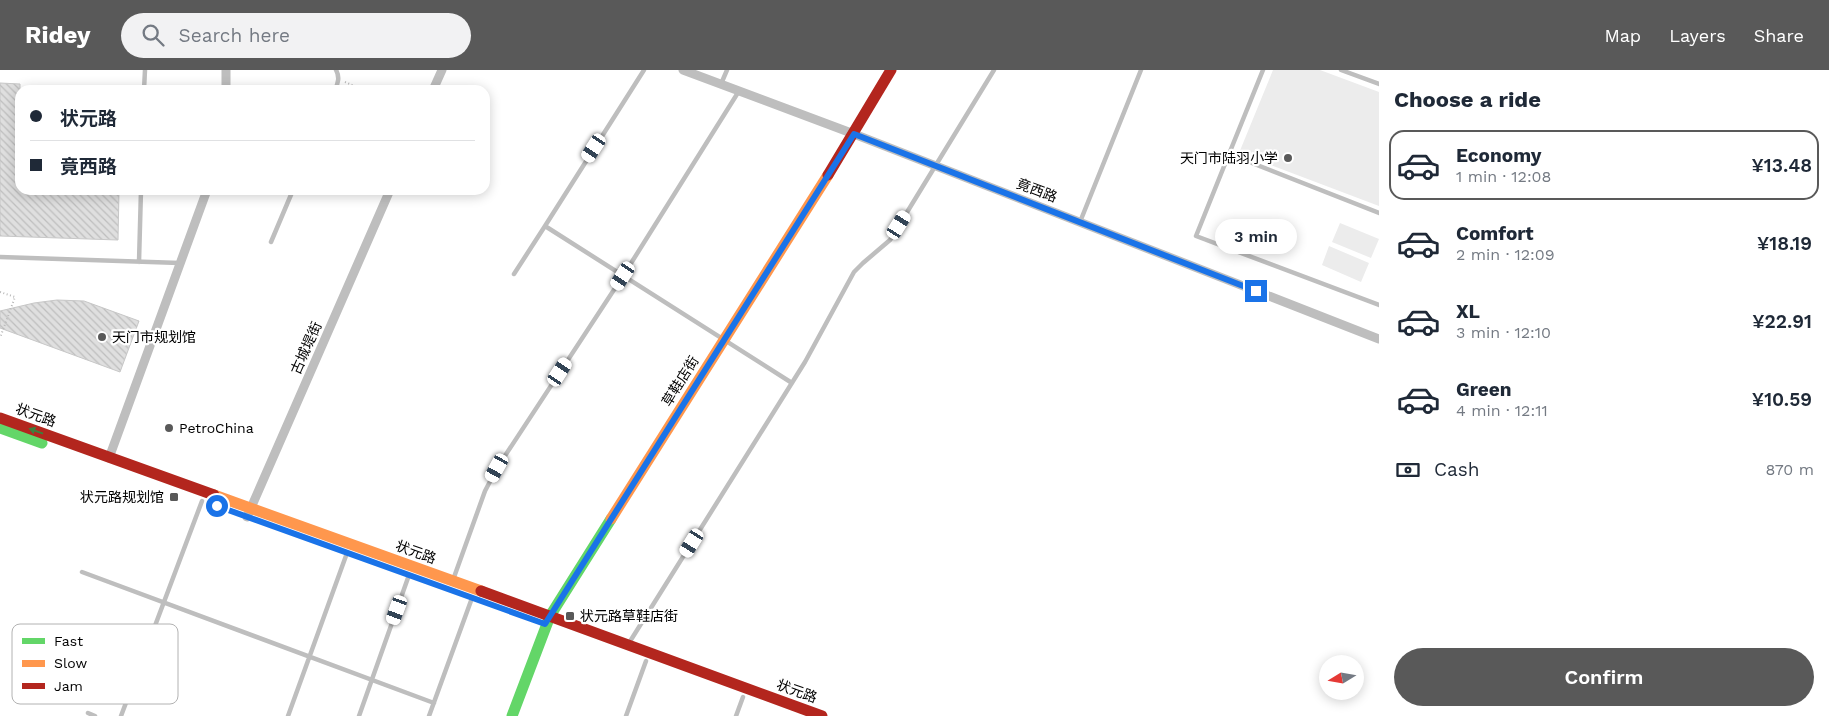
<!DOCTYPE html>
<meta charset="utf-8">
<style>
body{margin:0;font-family:"Work Sans","Noto Sans SC",sans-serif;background:#f2f2f3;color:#1f2937;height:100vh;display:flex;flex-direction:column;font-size:19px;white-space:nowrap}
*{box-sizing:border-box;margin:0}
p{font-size:16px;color:#747a83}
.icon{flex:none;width:28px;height:28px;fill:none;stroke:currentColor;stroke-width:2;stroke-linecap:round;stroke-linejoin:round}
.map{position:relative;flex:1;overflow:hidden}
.drawer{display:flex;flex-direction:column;background:#fff;width:450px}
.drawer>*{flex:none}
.hud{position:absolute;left:15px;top:15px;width:475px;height:110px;border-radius:15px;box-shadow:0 2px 12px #0003;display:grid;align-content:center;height:110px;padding:0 15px;background:#fff}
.needle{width:32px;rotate:259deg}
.tools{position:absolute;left:1319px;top:585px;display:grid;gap:10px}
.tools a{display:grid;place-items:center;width:45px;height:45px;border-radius:50%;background:#fff;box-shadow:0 2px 12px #0003;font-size:25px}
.end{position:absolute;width:22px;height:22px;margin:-11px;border:6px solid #1a73e8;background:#fff;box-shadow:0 0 0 2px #fff}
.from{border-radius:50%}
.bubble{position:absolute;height:35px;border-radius:18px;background:#fff;box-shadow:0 2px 12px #0003;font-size:16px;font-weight:600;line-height:35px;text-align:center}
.car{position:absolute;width:15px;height:30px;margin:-15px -8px;border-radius:6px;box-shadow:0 0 4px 1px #0007;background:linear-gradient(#fff 24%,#345 0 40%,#fff 0 76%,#345 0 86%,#fff 0)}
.hud b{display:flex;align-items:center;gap:18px;height:48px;font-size:19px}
.hud b+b{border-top:1px solid #e0e1e3}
.hud i{width:12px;height:12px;background:#1f2937}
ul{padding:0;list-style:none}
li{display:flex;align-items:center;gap:15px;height:70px;margin:0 10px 8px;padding:0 5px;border:2px solid transparent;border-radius:15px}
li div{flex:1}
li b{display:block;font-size:19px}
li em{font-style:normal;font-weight:600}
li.selected{border-color:#595959}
li>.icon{width:45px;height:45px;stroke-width:1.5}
h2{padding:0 15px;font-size:22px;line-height:60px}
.pay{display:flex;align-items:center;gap:12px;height:55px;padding:0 15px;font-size:19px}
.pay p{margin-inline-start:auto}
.action{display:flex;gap:10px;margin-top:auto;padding:10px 15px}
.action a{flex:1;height:58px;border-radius:30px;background:#595959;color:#fff;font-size:20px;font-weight:600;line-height:58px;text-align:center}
header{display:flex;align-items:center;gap:30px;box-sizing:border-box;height:70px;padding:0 25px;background:#595959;color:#fff}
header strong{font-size:24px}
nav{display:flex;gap:28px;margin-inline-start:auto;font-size:18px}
.search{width:350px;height:45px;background:#f2f2f3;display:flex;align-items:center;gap:12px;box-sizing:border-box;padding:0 18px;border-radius:28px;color:#747a83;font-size:19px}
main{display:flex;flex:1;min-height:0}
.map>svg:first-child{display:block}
</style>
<header>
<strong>Ridey</strong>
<div class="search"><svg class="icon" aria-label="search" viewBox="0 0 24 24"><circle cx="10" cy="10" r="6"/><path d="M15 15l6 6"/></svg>Search here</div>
<nav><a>Map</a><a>Layers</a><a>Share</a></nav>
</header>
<main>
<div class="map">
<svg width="1379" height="646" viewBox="0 0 1379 646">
<defs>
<pattern id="building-back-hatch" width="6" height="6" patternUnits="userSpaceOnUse" patternTransform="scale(1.25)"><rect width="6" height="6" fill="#dfdfdf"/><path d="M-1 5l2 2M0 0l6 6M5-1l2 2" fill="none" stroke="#bebebe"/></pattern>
</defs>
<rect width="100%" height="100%" fill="#fff"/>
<!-- grass -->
<path fill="#ececec" d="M1273,0H1320L1379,22V136L1239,83Z
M1340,153L1379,169L1371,188L1332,172Z
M1329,176L1369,193L1361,212L1322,195Z"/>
<!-- building -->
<path fill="url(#building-back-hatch)" stroke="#c7c7c7" d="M0,13L20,14V120H119L118,170L0,166Z
M57,230L84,231L139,251L120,302L0,258V241L34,233Z"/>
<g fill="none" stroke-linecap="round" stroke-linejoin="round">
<!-- path -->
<path stroke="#b9b9b9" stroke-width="2" stroke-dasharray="1 2.5" stroke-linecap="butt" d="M345,12L364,20
M0,222L15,227L0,268"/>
<!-- lane -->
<path stroke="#bebebe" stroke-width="4.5" d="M644,0L545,156L792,313
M1263,0L1229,84L1379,143
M1341,0L1379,14
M721,14L727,0
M144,20L145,0
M335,20C338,13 340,7 336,0
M1229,84L1196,166L1379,235
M1080,152L1141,0
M271,172L293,120
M0,187L180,193
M139,192L141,120
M514,204L545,156
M82,502L434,633
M453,510L485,421L497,398L623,206L739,21
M629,573L805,292L854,202L863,193L890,170L994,0
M88,643L95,646
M121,646L202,431
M288,646L347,483
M359,646L409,505
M429,646L472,528
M626,646L646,591
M736,646L743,627"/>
<!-- street -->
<path stroke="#bebebe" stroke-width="9" d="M683,0L854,64L1379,269
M226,20V0
M433,20L442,0
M109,388L207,120
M247,447L390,120"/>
<!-- fast -->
<path stroke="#63d668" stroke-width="11" d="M0,358L42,373
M512,646L550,546L611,449"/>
<!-- slow -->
<path stroke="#ff974d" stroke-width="11" d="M214,425L481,521
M611,449L828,105"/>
<!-- jam -->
<path stroke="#b3261e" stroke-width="11" d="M828,105L891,0
M0,348L214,425
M481,521L822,646"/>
</g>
<!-- one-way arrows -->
<defs><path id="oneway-solid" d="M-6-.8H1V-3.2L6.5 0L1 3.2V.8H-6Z" transform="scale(1.25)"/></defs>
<use fill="#3b803e" href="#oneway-solid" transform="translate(36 361) rotate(-160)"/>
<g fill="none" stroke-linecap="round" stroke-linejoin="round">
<!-- route -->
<path stroke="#1a73e8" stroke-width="6" d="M217,436L545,554L854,64L1256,221"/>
</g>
<!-- markers -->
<g fill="#595959" stroke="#fff" stroke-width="2">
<circle cx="1288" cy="88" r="5"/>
<circle cx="102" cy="267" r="5"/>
<circle cx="169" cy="358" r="5"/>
<rect x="169" y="422" width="10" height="10" rx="2.5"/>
<rect x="565" y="541" width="10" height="10" rx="2.5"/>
</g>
<g text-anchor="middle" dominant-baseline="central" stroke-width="4.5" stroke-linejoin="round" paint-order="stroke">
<!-- poi labels -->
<g font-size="14" fill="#000" stroke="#fff" text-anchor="start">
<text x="1278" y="88" text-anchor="end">天门市陆羽小学</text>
<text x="112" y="267">天门市规划馆</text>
<text x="179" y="358">PetroChina</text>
<text x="164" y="427" text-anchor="end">状元路规划馆</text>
<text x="580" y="546">状元路草鞋店街</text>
</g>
<!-- street labels -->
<g font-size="14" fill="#000" stroke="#fff">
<text transform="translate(1037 120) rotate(21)">竟西路</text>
<text transform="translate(306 278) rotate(-66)">古城堤街</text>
<text transform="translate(680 311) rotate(-58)">草鞋店街</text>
<text transform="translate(36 345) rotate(20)">状元路</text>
<text transform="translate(416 482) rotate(20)">状元路</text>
<text transform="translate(797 621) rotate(20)">状元路</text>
</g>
</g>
<!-- legend -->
<rect x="12" y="554" width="166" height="80" rx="8" fill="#fff" stroke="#b2b2b2" stroke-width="1"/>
<rect x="22" y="568" width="23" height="6" fill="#63d668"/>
<rect x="22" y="590" width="23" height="7" fill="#ff974d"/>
<rect x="22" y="613" width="23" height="6" fill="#b3261e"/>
<g font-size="14" fill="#000">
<text x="54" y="576">Fast</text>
<text x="54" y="598">Slow</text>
<text x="54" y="621">Jam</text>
</g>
</svg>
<div class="tools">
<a><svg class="needle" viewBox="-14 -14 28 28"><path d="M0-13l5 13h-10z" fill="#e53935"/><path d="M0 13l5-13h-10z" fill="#747a83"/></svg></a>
</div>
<i class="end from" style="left:217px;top:436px"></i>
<i class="end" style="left:1256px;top:221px"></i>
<div class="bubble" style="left:1215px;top:149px;width:82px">3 min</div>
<i class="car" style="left:594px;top:78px;rotate:213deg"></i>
<i class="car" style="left:899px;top:155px;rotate:32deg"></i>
<i class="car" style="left:623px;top:206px;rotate:213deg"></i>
<i class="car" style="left:560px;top:302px;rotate:33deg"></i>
<i class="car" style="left:497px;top:398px;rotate:209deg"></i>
<i class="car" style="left:692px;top:473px;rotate:212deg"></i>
<i class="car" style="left:397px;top:540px;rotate:200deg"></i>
<div class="hud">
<b><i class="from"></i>状元路</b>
<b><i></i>竟西路</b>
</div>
</div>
<section class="drawer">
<h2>Choose a ride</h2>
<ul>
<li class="selected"><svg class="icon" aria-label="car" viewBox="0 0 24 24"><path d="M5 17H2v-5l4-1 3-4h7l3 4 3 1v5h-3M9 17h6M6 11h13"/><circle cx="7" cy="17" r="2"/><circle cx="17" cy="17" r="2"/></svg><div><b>Economy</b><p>1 min · 12:08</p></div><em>¥13.48</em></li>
<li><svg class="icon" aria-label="car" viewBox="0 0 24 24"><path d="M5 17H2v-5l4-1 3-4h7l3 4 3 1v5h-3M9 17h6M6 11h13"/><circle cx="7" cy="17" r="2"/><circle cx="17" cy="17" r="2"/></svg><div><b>Comfort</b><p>2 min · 12:09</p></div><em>¥18.19</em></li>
<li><svg class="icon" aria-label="car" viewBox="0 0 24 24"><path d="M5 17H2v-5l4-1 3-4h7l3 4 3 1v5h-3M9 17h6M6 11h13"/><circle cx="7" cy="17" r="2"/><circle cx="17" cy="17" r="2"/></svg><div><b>XL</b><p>3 min · 12:10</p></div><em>¥22.91</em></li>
<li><svg class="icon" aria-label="car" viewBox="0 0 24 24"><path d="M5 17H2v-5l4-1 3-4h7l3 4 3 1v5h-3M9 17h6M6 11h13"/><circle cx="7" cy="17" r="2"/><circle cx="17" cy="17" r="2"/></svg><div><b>Green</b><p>4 min · 12:11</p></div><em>¥10.59</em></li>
</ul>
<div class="pay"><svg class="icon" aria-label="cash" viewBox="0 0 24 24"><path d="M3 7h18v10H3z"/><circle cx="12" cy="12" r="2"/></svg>Cash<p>870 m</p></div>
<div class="action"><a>Confirm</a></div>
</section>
</main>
